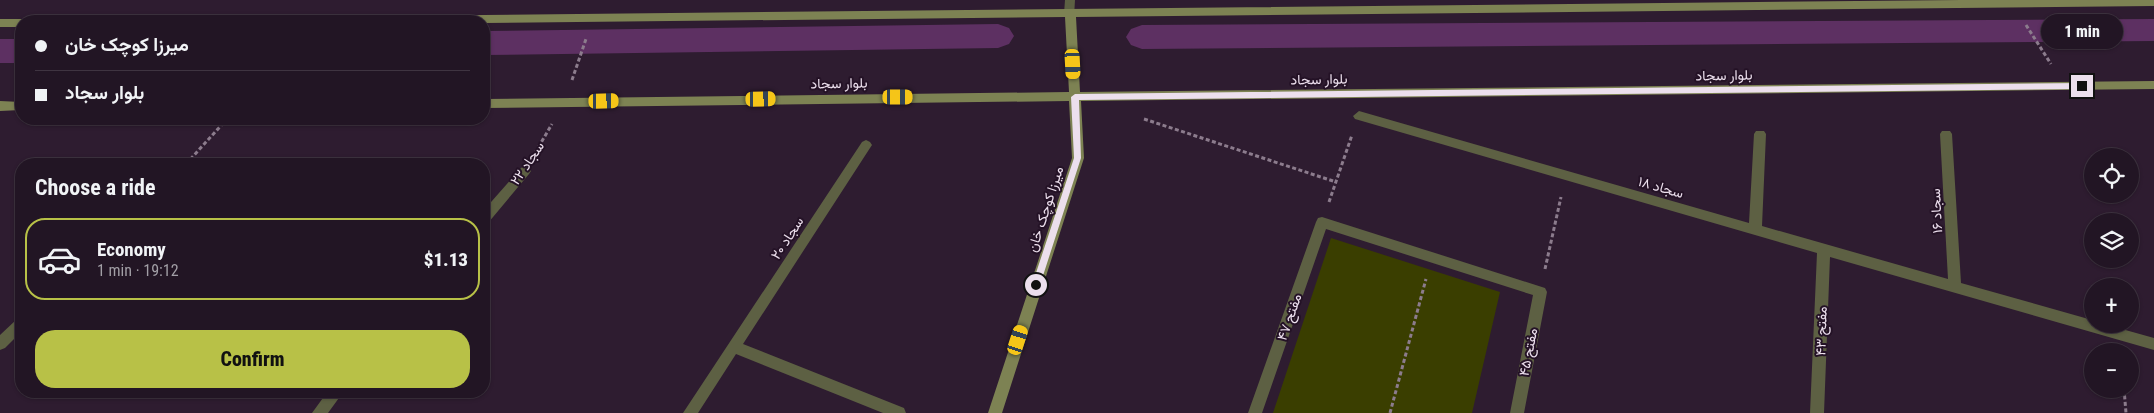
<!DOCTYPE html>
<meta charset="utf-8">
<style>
body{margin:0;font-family:"Roboto Condensed",Vazirmatn,sans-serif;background:#2a1e2c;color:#f1f3f6;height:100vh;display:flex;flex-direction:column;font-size:19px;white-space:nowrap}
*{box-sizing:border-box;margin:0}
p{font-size:16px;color:#a29fa6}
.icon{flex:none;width:28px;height:28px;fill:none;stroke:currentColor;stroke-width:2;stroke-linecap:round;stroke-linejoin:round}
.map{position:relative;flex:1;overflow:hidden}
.side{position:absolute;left:15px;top:158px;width:475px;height:240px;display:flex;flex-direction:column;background:#221524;border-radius:20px;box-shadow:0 1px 4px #0004,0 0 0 1px #3f3441}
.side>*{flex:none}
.hud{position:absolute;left:15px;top:15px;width:475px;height:110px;border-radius:20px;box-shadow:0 1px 4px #0004,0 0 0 1px #3f3441;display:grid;align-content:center;height:110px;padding:0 20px;background:#221524}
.tools{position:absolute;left:2084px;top:148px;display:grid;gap:10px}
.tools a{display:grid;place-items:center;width:55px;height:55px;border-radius:50%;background:#221524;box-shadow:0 1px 4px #0004,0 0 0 1px #3f3441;font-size:25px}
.end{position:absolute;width:22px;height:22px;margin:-11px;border:6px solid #ecdfed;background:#111;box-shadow:0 0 0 2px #111}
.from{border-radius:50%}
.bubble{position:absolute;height:35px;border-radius:18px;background:#221524;box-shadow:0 1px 4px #0004,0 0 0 1px #3f3441;font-size:16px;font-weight:800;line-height:35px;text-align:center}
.car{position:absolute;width:15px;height:30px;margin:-15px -8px;border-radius:6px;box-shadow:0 0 4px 1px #0007;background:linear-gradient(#f5c518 24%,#345 0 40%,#f5c518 0 76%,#345 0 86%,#f5c518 0)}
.hud b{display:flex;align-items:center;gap:18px;height:48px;font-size:19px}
.hud b+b{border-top:1px solid #3f3441}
.hud i{width:12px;height:12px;background:#f1f3f6}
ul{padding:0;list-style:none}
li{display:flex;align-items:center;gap:15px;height:82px;margin:0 10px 8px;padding:0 10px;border:2px solid #3f3441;border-radius:20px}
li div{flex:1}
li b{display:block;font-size:19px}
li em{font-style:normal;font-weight:800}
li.on{border-color:#b8c147}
li>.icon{width:45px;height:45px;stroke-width:1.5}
h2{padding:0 20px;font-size:22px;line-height:60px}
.button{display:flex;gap:10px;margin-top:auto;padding:10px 20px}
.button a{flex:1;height:58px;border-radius:20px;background:#b8c147;color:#111;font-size:20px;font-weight:800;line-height:58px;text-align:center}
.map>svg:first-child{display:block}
</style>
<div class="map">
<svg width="2154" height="413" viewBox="0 0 2154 413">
<rect width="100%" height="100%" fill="#2e1c30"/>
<!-- green -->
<path fill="#3a3e00" d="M1331,238L1500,292L1472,413H1273Z"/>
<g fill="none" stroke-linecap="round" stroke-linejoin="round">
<!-- canal -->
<path fill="#5d3062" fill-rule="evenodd" d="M2154,19V41L1142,49L1131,45L1126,37L1131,29L1142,25Z
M998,24L1009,28L1014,36L1009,44L998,48L484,55V31Z
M0,39H21V63H0Z"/>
<!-- path -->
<path stroke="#8c7c8d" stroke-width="3" stroke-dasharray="4 2.5" stroke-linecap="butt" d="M2026,25L2051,64
M572,80L586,39
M1144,119L1336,182
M535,153L552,124
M186,164L227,119
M1329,202L1352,135
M1545,269L1561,197
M2124,389L2126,413
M1390,413L1426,279"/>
<!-- street -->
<path fill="#5d6043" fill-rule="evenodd" d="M1065,0H1075L1074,17L1070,18L1064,14Z
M1359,111L1749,223L1754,134L1756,131H1764L1766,134L1762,226L1948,279L1940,134L1942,131H1950L1952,134L1961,283L2092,320V324H2104L2154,338V350L1830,257L1824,413H1810L1817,253L1355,119L1353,116Z
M866,140L870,142L872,145L870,148L743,344L904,408L906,413H883L736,354L698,413H683L862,142Z
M525,166L529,168L531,171L529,174L488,223L484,224V210L521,168Z
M1322,217L1545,288L1547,292L1524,413H1510L1533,295L1326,229L1262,413H1248L1316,222L1318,218Z
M21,318V332L5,348L0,350V335L16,320Z
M328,391H344L328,413H312Z"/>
<!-- secondary -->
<path fill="#7d8253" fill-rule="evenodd" d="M1961,0H2154V6L1076,17L1080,92L2154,81V89L1081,101L1084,158L1002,413H988L1072,158L1069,101L484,108V99L1069,92L1065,17L484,23V21H271L277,17Z
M0,19H21L26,21H21V27H0Z
M0,101L21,102V110L0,111Z"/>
</g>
<!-- route -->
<path fill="#ecdfed" d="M2082,83L2086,86L2082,89L1079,100L1081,158L1040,285L1036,289L1032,285L1074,158L1071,97L1075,94Z"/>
<g text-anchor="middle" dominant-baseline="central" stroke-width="4" stroke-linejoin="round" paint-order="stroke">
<!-- street labels -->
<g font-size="14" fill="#ecdfed" stroke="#241226">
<text transform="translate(1724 75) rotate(-1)">بلوار سجاد</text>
<text transform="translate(1319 79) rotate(-1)">بلوار سجاد</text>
<text transform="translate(839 83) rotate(-1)">بلوار سجاد</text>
<text transform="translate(527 163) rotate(-56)">سجاد ۲۲</text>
<text transform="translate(1661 187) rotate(16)">سجاد ۱۸</text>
<text transform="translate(1045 209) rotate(-72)">میرزا کوچک خان</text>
<text transform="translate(1936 211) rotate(-93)">سجاد ۱۶</text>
<text transform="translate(787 238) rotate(-57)">سجاد ۲۰</text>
<text transform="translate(1289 317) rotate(-71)">مفتح ۴۷</text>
<text transform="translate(1821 331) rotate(-88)">مفتح ۴۳</text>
<text transform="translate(1528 352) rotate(-79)">مفتح ۴۵</text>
</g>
</g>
</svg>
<div class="tools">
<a><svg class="icon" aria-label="locate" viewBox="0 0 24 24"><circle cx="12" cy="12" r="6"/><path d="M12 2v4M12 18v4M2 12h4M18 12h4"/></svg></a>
<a><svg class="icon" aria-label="layers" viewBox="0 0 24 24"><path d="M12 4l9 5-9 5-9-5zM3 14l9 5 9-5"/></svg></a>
<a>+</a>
<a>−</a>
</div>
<i class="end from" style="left:1036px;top:285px"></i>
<i class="end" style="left:2082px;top:86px"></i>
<div class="bubble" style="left:2041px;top:14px;width:82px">1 min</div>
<i class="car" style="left:1073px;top:64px;rotate:177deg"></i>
<i class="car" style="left:898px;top:97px;rotate:90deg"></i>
<i class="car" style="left:761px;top:99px;rotate:89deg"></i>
<i class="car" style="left:604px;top:101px;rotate:89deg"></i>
<i class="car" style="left:1018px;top:340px;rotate:18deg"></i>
<div class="hud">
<b><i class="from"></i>میرزا کوچک خان</b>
<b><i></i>بلوار سجاد</b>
</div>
<section class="side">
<h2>Choose a ride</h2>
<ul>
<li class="on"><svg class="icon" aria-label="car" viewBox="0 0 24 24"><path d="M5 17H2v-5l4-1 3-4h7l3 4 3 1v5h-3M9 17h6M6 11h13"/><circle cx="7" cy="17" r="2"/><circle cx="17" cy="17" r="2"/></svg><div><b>Economy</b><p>1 min · 19:12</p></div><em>$1.13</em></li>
</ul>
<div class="button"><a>Confirm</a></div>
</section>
</div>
